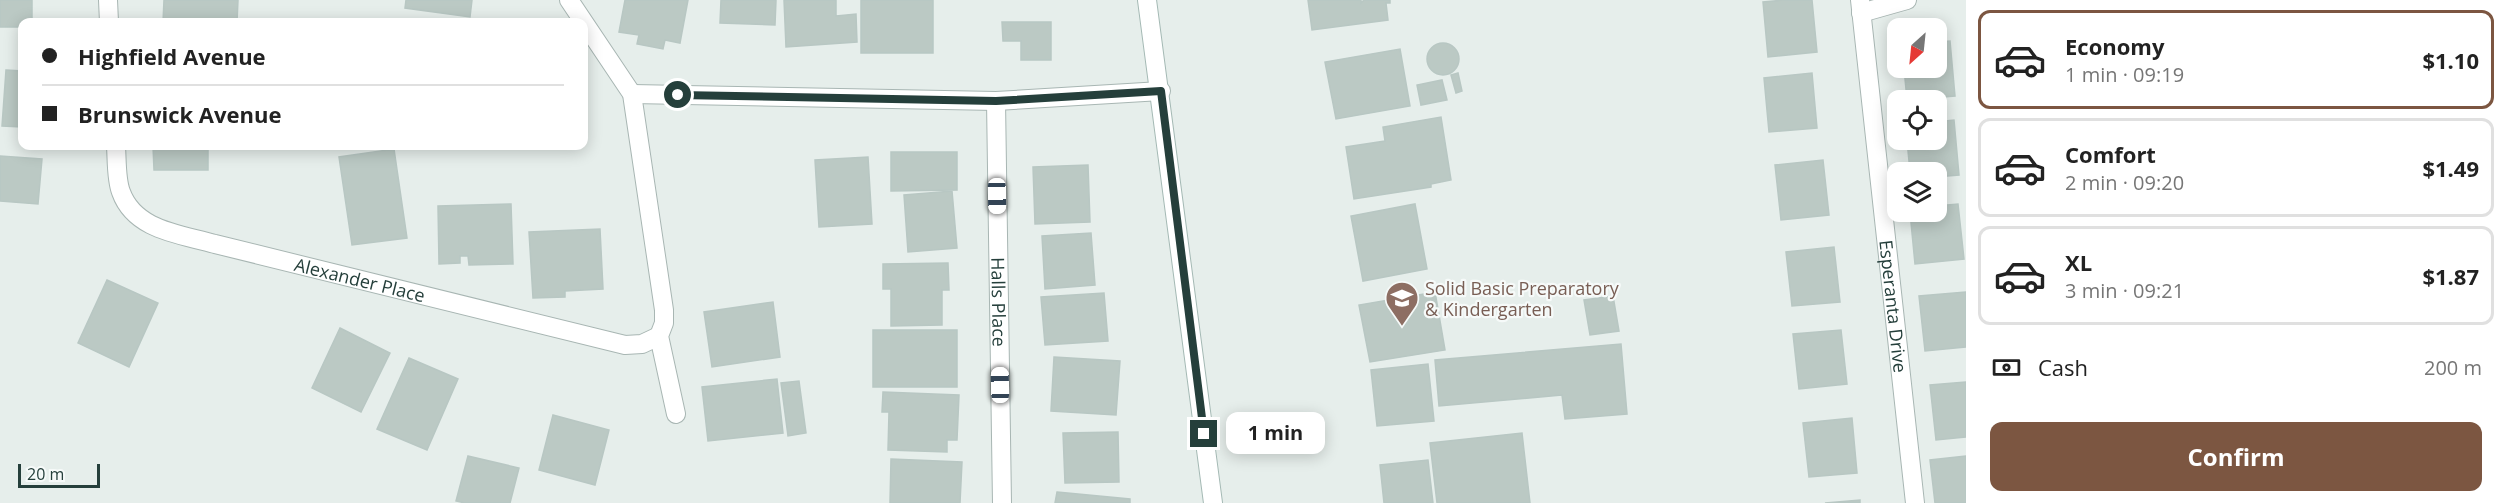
<!DOCTYPE html>
<meta charset="utf-8">
<style>
body{margin:0;font-family:"Open Sans",sans-serif;background:#f2f2f2;color:#222;height:100vh;display:flex;flex-direction:column;font-size:22px;white-space:nowrap}
*{box-sizing:border-box;margin:0}
p{font-size:20px;color:#767676}
.icon{flex:none;width:33px;height:33px;fill:none;stroke:currentColor;stroke-width:2;stroke-linecap:round;stroke-linejoin:round}
.map{position:relative;flex:1;overflow:hidden}
.side{display:flex;flex-direction:column;background:#fff;width:540px}
.side>*{flex:none}
.guide{position:absolute;left:18px;top:18px;width:570px;height:132px;border-radius:12px;box-shadow:0 3px 15px #0003;display:grid;align-content:center;height:132px;padding:0 24px;background:#fff}
.needle{width:39px;rotate:207deg}
.controls{position:absolute;left:1887px;top:18px;display:grid;gap:12px}
.controls a{display:grid;place-items:center;width:60px;height:60px;border-radius:12px;background:#fff;box-shadow:0 3px 15px #0003;font-size:30px}
.scale{position:absolute;left:18px;bottom:15px;width:82px;box-sizing:border-box;padding-left:6px;border:3px solid #253f3b;border-top:0;font-size:16px;line-height:21px;white-space:nowrap;color:#253f3b;-webkit-text-stroke:4px #f6faf9;paint-order:stroke}
.end{position:absolute;width:27px;height:27px;margin:-14px;border:8px solid #253f3b;background:#fff;box-shadow:0 0 0 3px #fff}
.from{border-radius:50%}
.bubble{position:absolute;height:42px;border-radius:12px;background:#fff;box-shadow:0 3px 15px #0003;font-size:20px;font-weight:700;line-height:42px;text-align:center}
.car{position:absolute;width:18px;height:36px;margin:-18px -9px;border-radius:8px;box-shadow:0 0 4px 2px #0007;background:linear-gradient(#fff 24%,#345 0 40%,#fff 0 76%,#345 0 86%,#fff 0)}
.guide b{display:flex;align-items:center;gap:21px;height:57px;font-size:22px}
.guide b+b{border-top:2px solid #e0e0e0}
.guide i{width:15px;height:15px;background:#222}
ul{padding:10px 0 0;list-style:none}
li{display:flex;align-items:center;gap:18px;height:99px;margin:0 12px 9px;padding:0 12px;border:3px solid #e0e0e0;border-radius:12px}
li div{flex:1}
li b{display:block;font-size:22px}
li em{font-style:normal;font-weight:700}
li.current{border-color:#7c5641}
li>.icon{width:54px;height:54px;stroke-width:1.5}
.pay{display:flex;align-items:center;gap:15px;height:66px;padding:0 24px;font-size:22px}
.pay p{margin-inline-start:auto}
.button{display:flex;gap:12px;margin-top:auto;padding:12px 24px}
.button a{flex:1;height:69px;border-radius:12px;background:#7c5641;color:#fff;font-size:24px;font-weight:700;line-height:69px;text-align:center}
main{display:flex;flex:1;min-height:0}
.map>svg:first-child{display:block}
</style>
<main>
<div class="map">
<svg width="1966" height="503" viewBox="0 0 1966 503">
<rect width="100%" height="100%" fill="#e6eeeb"/>
<!-- building -->
<path fill="#bbc9c4" stroke="#b8c7c3" stroke-width="1.5" d="M0,0H32V22H22V27H0Z
M164,0H238L237,22H163Z
M406,0H472L470,17L405,8Z
M625,0H688L680,43L665,40L663,49L637,44L639,35L619,32Z
M721,0H776L775,25L720,23Z
M784,0H836V16L856,14L857,42L786,47Z
M861,0H933V53H861Z
M1308,0H1361V3L1364,0H1390V3H1386L1388,20L1312,30Z
M1784,0H1812L1817,52L1768,57L1763,2Z
M1002,22H1051V60H1021V41H1003Z
M1950,41L1955,96L1907,100L1904,68H1936V42Z
M1427 59a16 16 0 1 1 32 0a16 16 0 1 1-32 0Z
M1400,49L1410,106L1336,119L1325,62Z
M6,70L22,71V127L2,126Z
M1458,73L1462,91L1456,93L1451,75Z
M1812,73L1817,128L1769,132L1764,78Z
M1442,80L1447,100L1421,105L1417,85Z
M1441,117L1451,180L1431,184V187L1354,199L1346,147L1385,141L1383,127Z
M1954,120L1959,175L1936,177V172H1910L1907,140H1936V122Z
M153,146H208V170H154Z
M394,149L407,238L352,245L339,157Z
M891,152H957V190L891,191Z
M0,156L42,159L38,204L0,201Z
M868,157L872,224L819,227L815,160Z
M1823,160L1829,215L1781,220L1775,165Z
M1088,165L1090,222L1035,224L1033,167Z
M952,191L957,248L908,252L904,195Z
M511,204L513,264L469,265L468,256H460V263L439,264L438,206Z
M1415,204L1427,269L1363,281L1351,216Z
M1958,204L1964,259L1915,264L1910,212H1936V206Z
M600,229L603,289L565,291V297L533,298L529,232Z
M1091,233L1095,285L1045,289L1042,236Z
M1834,247L1840,302L1792,306L1786,252Z
M948,263L949,290H942V325L891,326V289H883V264Z
M107,280L158,303L129,367L78,343Z
M1435,292L1445,350L1370,362L1359,305Z
M1966,292V347L1925,351L1919,296Z
M1104,293L1108,341L1045,345L1041,297Z
M1613,296L1619,331L1590,335L1584,300Z
M773,302L780,357L712,367L704,312Z
M340,328L390,353L361,412L312,388Z
M873,330H957V387H873Z
M1841,330L1847,384L1799,389L1793,334Z
M1621,344L1627,414L1565,419L1562,395L1439,406L1435,360Z
M1054,357L1120,361L1116,415L1051,411Z
M409,358L458,379L427,450L377,429Z
M1428,364L1434,421L1377,426L1371,370Z
M777,379L783,433L708,441L702,387Z
M799,381L806,433L788,436L781,383Z
M1966,382V437L1936,440L1930,385Z
M883,392L959,395L957,440H947V452L888,450L889,412H882Z
M553,415L609,430L595,485L539,470Z
M1852,418L1857,473L1809,477L1803,423Z
M1118,432L1119,482L1065,483L1063,433Z
M1522,433L1530,503H1437L1430,443Z
M468,456L519,468L510,503H465L456,501Z
M1966,456V503H1935L1930,460Z
M891,459L962,462L960,503H890Z
M1428,460L1433,503H1384L1380,465Z
M1057,492L1130,499V503H1055Z
M1860,500V503H1825Z"/>
<g fill="none" stroke-linecap="round" stroke-linejoin="round">
<!-- street casing -->
<g stroke="#a8b6b3" stroke-width="20">
<g id="street">
<path d="M108,0L109,22"/>
<path d="M569,0L632,94L664,310V323L659,336L676,414"/>
<path id="s1" d="M1860,0L1915,503"/>
<path d="M1861,13L1907,0"/>
<path d="M632,94L996,101L1161,91"/>
<path id="s2" d="M996,101L1002,503"/>
<path id="s3" d="M116,146C117,160 116,179 121,192C135,231 181,234 215,244L625,345L642,344L659,336"/>
</g>
</g>
<!-- secondary casing -->
<g stroke="#a4b9b4" stroke-width="20">
<path id="secondary" d="M1147,0L1213,503"/>
</g>
<!-- street -->
<use href="#street" stroke="#fff" stroke-width="18"/>
<!-- secondary -->
<use href="#secondary" stroke="#fff" stroke-width="18"/>
</g>
<g fill="none" stroke-linecap="round" stroke-linejoin="round">
<!-- route -->
<path stroke="#253f3b" stroke-width="8" d="M678,95L996,101L1161,91L1204,434"/>
</g>
<!-- icons -->
<defs>
<g id="school-pin" transform="scale(1.725)"><path d="M0 17L-7.5 6A9.5 9.5 0 1 1 7.5 6Z" fill="#8d6e63" stroke="#f6faf9"/><path d="M0-5L7-2L0 1L-7-2ZM-4 1L0 2.5L4 1V4Q0 6-4 4Z" fill="#fff"/></g>
</defs>
<g fill-rule="evenodd">
<use href="#school-pin" x="1402" y="298"/>
</g>
<g text-anchor="middle" dominant-baseline="central" stroke-width="4.5" stroke-linejoin="round" paint-order="stroke">
<!-- street labels -->
<g font-size="18" fill="#253f3b" stroke="#f6faf9">
<text stroke="none"><textPath href="#s3" startOffset="308">Alexander Place</textPath></text>
<text stroke="none"><textPath href="#s2" startOffset="201">Halls Place</textPath></text>
<text stroke="none"><textPath href="#s1" startOffset="308">Esperanta Drive</textPath></text>
</g>
<!-- education labels -->
<g font-size="18" fill="#785e54" stroke="#f6faf9" text-anchor="start">
<text x="1425" y="288">Solid Basic Preparatory<tspan x="1425" dy="21">&amp; Kindergarten</tspan></text>
</g>
</g>
</svg>
<div class="controls">
<a><svg class="needle" viewBox="-14 -14 28 28"><path d="M0-13l5 13h-10z" fill="#e53935"/><path d="M0 13l5-13h-10z" fill="#767676"/></svg></a>
<a><svg class="icon" aria-label="locate" viewBox="0 0 24 24"><circle cx="12" cy="12" r="6"/><path d="M12 2v4M12 18v4M2 12h4M18 12h4"/></svg></a>
<a><svg class="icon" aria-label="layers" viewBox="0 0 24 24"><path d="M12 4l9 5-9 5-9-5zM3 14l9 5 9-5"/></svg></a>
</div>
<div class="scale">20 m</div>
<i class="end from" style="left:678px;top:95px"></i>
<i class="end" style="left:1204px;top:434px"></i>
<div class="bubble" style="left:1226px;top:412px;width:99px">1 min</div>
<i class="car" style="left:997px;top:196px;rotate:179deg"></i>
<i class="car" style="left:1000px;top:385px;rotate:359deg"></i>
<div class="guide">
<b><i class="from"></i>Highfield Avenue</b>
<b><i></i>Brunswick Avenue</b>
</div>
</div>
<section class="side">
<ul>
<li class="current"><svg class="icon" aria-label="car" viewBox="0 0 24 24"><path d="M5 17H2v-5l4-1 3-4h7l3 4 3 1v5h-3M9 17h6M6 11h13"/><circle cx="7" cy="17" r="2"/><circle cx="17" cy="17" r="2"/></svg><div><b>Economy</b><p>1 min · 09:19</p></div><em>$1.10</em></li>
<li><svg class="icon" aria-label="car" viewBox="0 0 24 24"><path d="M5 17H2v-5l4-1 3-4h7l3 4 3 1v5h-3M9 17h6M6 11h13"/><circle cx="7" cy="17" r="2"/><circle cx="17" cy="17" r="2"/></svg><div><b>Comfort</b><p>2 min · 09:20</p></div><em>$1.49</em></li>
<li><svg class="icon" aria-label="car" viewBox="0 0 24 24"><path d="M5 17H2v-5l4-1 3-4h7l3 4 3 1v5h-3M9 17h6M6 11h13"/><circle cx="7" cy="17" r="2"/><circle cx="17" cy="17" r="2"/></svg><div><b>XL</b><p>3 min · 09:21</p></div><em>$1.87</em></li>
</ul>
<div class="pay"><svg class="icon" aria-label="cash" viewBox="0 0 24 24"><path d="M3 7h18v10H3z"/><circle cx="12" cy="12" r="2"/></svg>Cash<p>200 m</p></div>
<div class="button"><a>Confirm</a></div>
</section>
</main>
